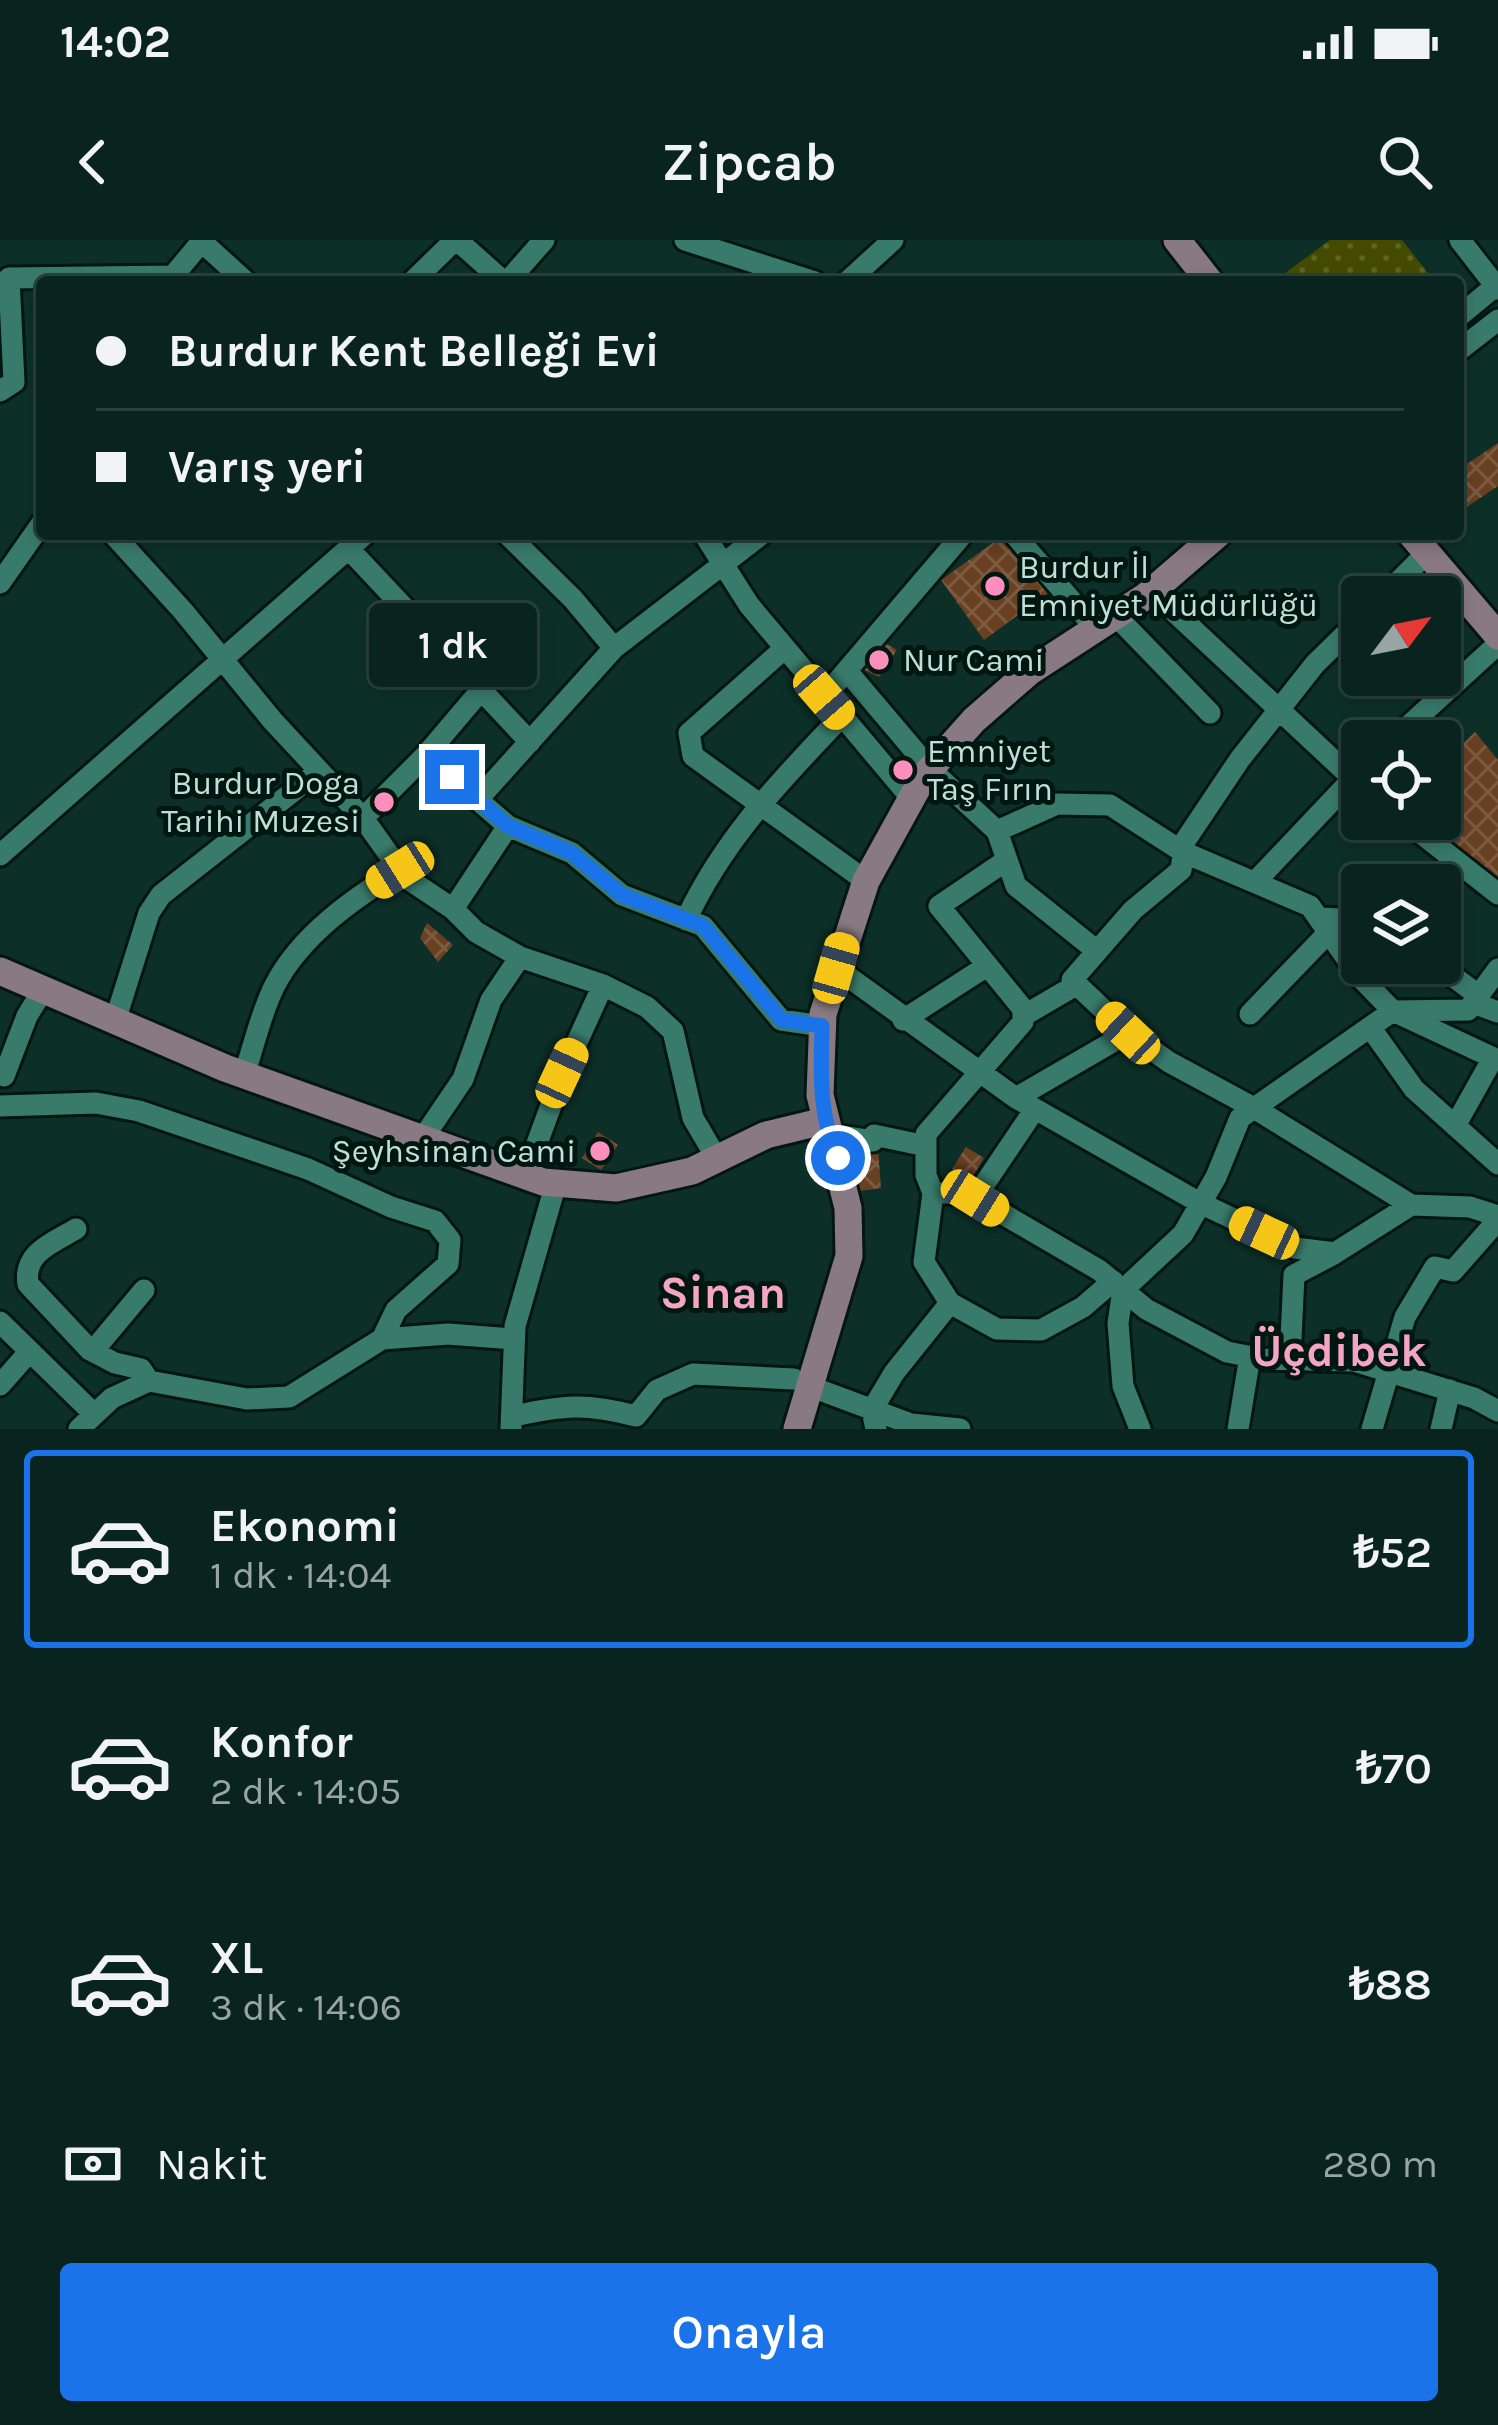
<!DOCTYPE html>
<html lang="tr">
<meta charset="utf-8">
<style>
body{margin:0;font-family:Karla,sans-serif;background:#122c27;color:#f1f3f6;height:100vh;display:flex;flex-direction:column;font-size:45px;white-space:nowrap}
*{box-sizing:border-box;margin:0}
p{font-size:39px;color:#99a4a4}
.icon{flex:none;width:66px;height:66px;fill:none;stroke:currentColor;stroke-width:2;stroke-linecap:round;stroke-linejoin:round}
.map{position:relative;height:1189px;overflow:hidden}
.side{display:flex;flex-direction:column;background:#09241e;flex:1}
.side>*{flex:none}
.top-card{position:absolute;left:36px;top:36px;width:1428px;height:264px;border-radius:12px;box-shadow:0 6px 18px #0003,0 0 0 3px #29413c;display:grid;align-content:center;height:264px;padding:0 60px;background:#09241e}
.needle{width:78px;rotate:58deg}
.buttons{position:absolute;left:1341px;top:336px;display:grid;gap:24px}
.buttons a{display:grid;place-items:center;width:120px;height:120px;border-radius:12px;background:#09241e;box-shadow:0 6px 18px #0003,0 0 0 3px #29413c;font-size:60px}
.end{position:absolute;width:54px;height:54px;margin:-27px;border:15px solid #1a73e8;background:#fff;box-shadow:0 0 0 6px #fff}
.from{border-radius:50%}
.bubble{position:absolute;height:84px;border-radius:12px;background:#09241e;box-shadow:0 6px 18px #0003,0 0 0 3px #29413c;font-size:39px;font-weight:600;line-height:84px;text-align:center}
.car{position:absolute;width:36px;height:72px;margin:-36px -18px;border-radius:15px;box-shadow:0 0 9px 3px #0007;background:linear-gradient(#f5c518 24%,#345 0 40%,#f5c518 0 76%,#345 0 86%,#f5c518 0)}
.top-card b{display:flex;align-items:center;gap:42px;height:114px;font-size:45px}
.top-card b+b{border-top:3px solid #29413c}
.top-card i{width:30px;height:30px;background:#f1f3f6}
ul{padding:21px 0 0;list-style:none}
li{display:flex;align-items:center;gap:36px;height:198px;margin:0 24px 18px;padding:0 36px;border:6px solid transparent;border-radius:12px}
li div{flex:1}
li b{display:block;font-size:45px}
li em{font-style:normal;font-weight:600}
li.current{border-color:#1a73e8}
li>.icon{width:108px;height:108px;stroke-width:1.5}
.pay{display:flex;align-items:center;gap:30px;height:132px;padding:0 60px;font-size:45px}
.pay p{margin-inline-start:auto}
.primary-button{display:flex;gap:24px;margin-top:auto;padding:24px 60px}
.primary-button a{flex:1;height:138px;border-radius:12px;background:#1a73e8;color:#fff;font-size:48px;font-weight:600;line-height:138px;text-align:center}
.status{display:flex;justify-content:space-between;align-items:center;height:84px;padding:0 60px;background:#09241e;direction:ltr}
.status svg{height:33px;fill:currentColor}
header{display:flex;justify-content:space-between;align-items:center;height:156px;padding:0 60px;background:#09241e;font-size:54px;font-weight:600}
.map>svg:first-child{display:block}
</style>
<div class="status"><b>14:02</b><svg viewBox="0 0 49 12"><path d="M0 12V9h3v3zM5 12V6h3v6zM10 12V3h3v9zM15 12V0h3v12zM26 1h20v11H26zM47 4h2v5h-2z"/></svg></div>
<header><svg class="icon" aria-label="back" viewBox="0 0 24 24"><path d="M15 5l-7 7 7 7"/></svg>Zipcab<svg class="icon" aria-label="search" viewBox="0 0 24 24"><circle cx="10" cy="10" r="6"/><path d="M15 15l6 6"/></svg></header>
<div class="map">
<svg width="1498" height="1189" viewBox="0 0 1498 1189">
<defs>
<pattern id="park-dots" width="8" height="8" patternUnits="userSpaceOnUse" patternTransform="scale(3)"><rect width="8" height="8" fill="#444b00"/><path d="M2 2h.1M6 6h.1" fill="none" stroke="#5d6524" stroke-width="1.8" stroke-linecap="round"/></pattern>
<pattern id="building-cross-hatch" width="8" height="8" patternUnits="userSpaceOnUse" patternTransform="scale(3)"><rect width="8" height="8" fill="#694022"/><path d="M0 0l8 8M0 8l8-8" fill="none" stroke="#7d5b41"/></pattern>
</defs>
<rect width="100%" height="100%" fill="#0c3028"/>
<!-- park -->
<path fill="url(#park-dots)" d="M1330,0H1402L1435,42H1273Z"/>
<!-- building -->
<path fill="url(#building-cross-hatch)" d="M1498,203V246L1458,273V230Z
M1004,295L1049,352L984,400L941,340Z
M880,400L897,410L879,437L862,429Z
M1475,492L1498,520V638L1493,642L1413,579H1440V526Z
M427,683L453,705L438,722L420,698Z
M839,891L877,896L881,948L853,952Z
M598,892L618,905L601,930L582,918Z
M966,907L984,918L970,941L952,929Z"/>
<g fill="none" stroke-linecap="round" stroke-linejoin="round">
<!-- minor casing -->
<g stroke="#031611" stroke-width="27">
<path id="minor" d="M457,0L504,42
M685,0L815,42
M1460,0L1498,49
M202,2L246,42
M168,42L203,0
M412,42L455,0
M507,42L544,0
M847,42L893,0
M1458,77L1498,44
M1458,111L1498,80
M0,151L14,142L9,38L174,36
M113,294L183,371L272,480L363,578L405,637L453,669L476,692L520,717L603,745L647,767L673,791L693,878L717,919
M507,294L573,359L614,408
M704,294L749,365L912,559
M1014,294L1096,389
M349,309L530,502
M0,343L42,283
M1152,351L1362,547
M1383,357L1427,313
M1117,377L1210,473
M1362,378L1315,424L1240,519L1185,601L1181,630L1133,670L1072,740L1128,793L1169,822L1254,868L1411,965L1470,967L1498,976
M784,409L689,493L693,516L866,641
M847,431L930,529L997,591L1016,646L1097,711
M824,457L963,294
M1392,501L1498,404
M426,515L482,449
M478,559L614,408L762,294
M363,578L426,515L508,586L453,669
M1403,579L1498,654
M508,586L572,613L622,655L703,686L781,780L822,786
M997,591L1057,564L1110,565L1183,612L1310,666L1359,736L1393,771L1498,820
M0,615L365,294
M1007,620L939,666L1023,769V782L926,894V935L933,953L924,1022L950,1063L997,1089L1041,1090L1083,1067L1113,1041
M1255,642L1362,529
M1319,678L1362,680
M686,680C723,600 781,540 841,477
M1435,723L1478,755
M836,728L1016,858L1200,963L1295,1008L1335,1013L1411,965
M1473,763L1498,772
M1250,774L1329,692
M1023,776L1076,745
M903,780L987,726
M115,781L149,673L161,655L319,531
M1370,787L1414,849L1498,924
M244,835C254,806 261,772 275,745C301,695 354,658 400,630
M4,836L27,776L43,750
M1016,858L1128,793
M0,866L96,863L139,871L308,929L391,967L435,981L450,1000L448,1024L396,1070L382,1099
M1455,886L1493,818
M827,894L873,901L874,895L926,906
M423,898L463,839L491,760L520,717
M525,936L563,833L603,745
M933,953H967L1099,1030L1146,1069L1227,1112L1263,1119L1354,1121L1474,1158L1498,1171
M975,958L1035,869
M76,989C52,1003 23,1013 28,1044L90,1110L115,1123L141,1129L149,1141
M0,1082L93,1173
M93,1111L144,1050
M1290,1119L1294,1035L1334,1014
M0,1145L30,1111
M809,1146L911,1184L960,1189
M514,1176C564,1165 586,1163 636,1176L657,1150L693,1134L794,1139
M511,1188L515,1086L556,943
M79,1189L112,1158L149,1141L247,1159L289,1157L382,1099L448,1094L514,1099
M876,1189L872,1170L894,1133L950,1063
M1140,1189L1123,1146L1118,1083L1123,1050L1183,994L1216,937L1240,878L1393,771L1468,770L1498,729
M1238,1189L1250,1116
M1372,1189L1405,1077L1435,1027L1453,1031L1498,980
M1441,1189L1450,1150"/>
</g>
<!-- major casing -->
<g stroke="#031611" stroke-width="33">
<path id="major" d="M1177,0L1210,42
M1411,294L1498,396
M0,731L225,828L543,942L616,948L692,931L766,895L824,881
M797,1189L849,1016L848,968L820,855L823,774L866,641L924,536L974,480L1029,432L1146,356L1218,294"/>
</g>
<!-- minor -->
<use href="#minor" stroke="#397b6b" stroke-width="21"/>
<!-- major -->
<use href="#major" stroke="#897983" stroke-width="27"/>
</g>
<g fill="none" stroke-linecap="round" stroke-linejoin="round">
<!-- route -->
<path stroke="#1a73e8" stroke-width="15" d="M452,537L508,586L572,613L622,655L703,686L782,780L822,786C821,832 818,874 838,918"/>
</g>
<!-- markers -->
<g fill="#fe8ebb" stroke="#001711" stroke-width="4.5">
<circle cx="995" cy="346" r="12"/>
<circle cx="879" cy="420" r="12"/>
<circle cx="903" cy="530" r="12"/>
<circle cx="384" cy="562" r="12"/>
<circle cx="600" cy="911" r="12"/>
</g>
<g text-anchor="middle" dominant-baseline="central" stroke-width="10" stroke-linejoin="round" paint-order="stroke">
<!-- poi labels -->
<g font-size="33" fill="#c0e0d6" stroke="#001711" text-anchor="start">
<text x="1019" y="327">Burdur İl<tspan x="1019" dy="38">Emniyet Müdürlüğü</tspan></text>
<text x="903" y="420">Nur Cami</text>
<text x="927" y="511">Emniyet<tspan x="927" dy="38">Taş Fırın</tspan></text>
<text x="360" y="543" text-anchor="end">Burdur Doga<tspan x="360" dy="38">Tarihi Muzesi</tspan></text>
<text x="576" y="911" text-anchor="end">Şeyhsinan Cami</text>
</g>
<!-- district labels -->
<g font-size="45" font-weight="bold" fill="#f4a5c2" stroke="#001711">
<text x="723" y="1053">Sinan</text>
<text x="1339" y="1111">Üçdibek</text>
</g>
</g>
</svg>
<div class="buttons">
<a><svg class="needle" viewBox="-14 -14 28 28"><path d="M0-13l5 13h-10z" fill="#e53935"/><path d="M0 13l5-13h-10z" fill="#99a4a4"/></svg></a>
<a><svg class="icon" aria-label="locate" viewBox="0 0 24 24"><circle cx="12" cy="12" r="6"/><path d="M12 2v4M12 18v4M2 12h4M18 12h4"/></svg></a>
<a><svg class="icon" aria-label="layers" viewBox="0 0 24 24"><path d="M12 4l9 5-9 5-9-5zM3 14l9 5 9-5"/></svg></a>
</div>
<i class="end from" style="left:838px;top:918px"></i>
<i class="end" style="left:452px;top:537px"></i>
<div class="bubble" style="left:369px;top:363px;width:168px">1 dk</div>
<i class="car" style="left:824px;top:457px;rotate:139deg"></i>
<i class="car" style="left:400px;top:630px;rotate:238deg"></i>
<i class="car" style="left:836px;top:728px;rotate:16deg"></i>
<i class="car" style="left:1128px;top:793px;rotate:313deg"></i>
<i class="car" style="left:562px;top:833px;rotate:25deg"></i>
<i class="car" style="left:975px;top:958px;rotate:122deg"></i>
<i class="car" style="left:1264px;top:993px;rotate:295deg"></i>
<div class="top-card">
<b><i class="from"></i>Burdur Kent Belleği Evi</b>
<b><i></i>Varış yeri</b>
</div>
</div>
<section class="side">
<ul>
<li class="current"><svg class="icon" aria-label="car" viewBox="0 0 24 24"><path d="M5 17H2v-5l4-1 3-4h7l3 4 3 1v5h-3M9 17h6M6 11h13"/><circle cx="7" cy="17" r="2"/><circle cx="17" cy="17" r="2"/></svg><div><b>Ekonomi</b><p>1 dk · 14:04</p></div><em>₺52</em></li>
<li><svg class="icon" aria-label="car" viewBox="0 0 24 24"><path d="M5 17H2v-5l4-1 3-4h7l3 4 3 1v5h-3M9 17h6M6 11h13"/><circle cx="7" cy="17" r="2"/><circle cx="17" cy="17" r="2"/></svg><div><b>Konfor</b><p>2 dk · 14:05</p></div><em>₺70</em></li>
<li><svg class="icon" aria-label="car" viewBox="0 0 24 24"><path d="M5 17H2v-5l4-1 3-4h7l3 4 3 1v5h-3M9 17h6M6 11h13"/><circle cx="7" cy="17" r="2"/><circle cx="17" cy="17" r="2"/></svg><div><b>XL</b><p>3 dk · 14:06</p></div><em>₺88</em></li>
</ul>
<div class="pay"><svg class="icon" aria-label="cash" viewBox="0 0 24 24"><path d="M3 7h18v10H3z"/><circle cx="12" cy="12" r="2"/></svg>Nakit<p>280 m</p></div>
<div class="primary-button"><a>Onayla</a></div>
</section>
